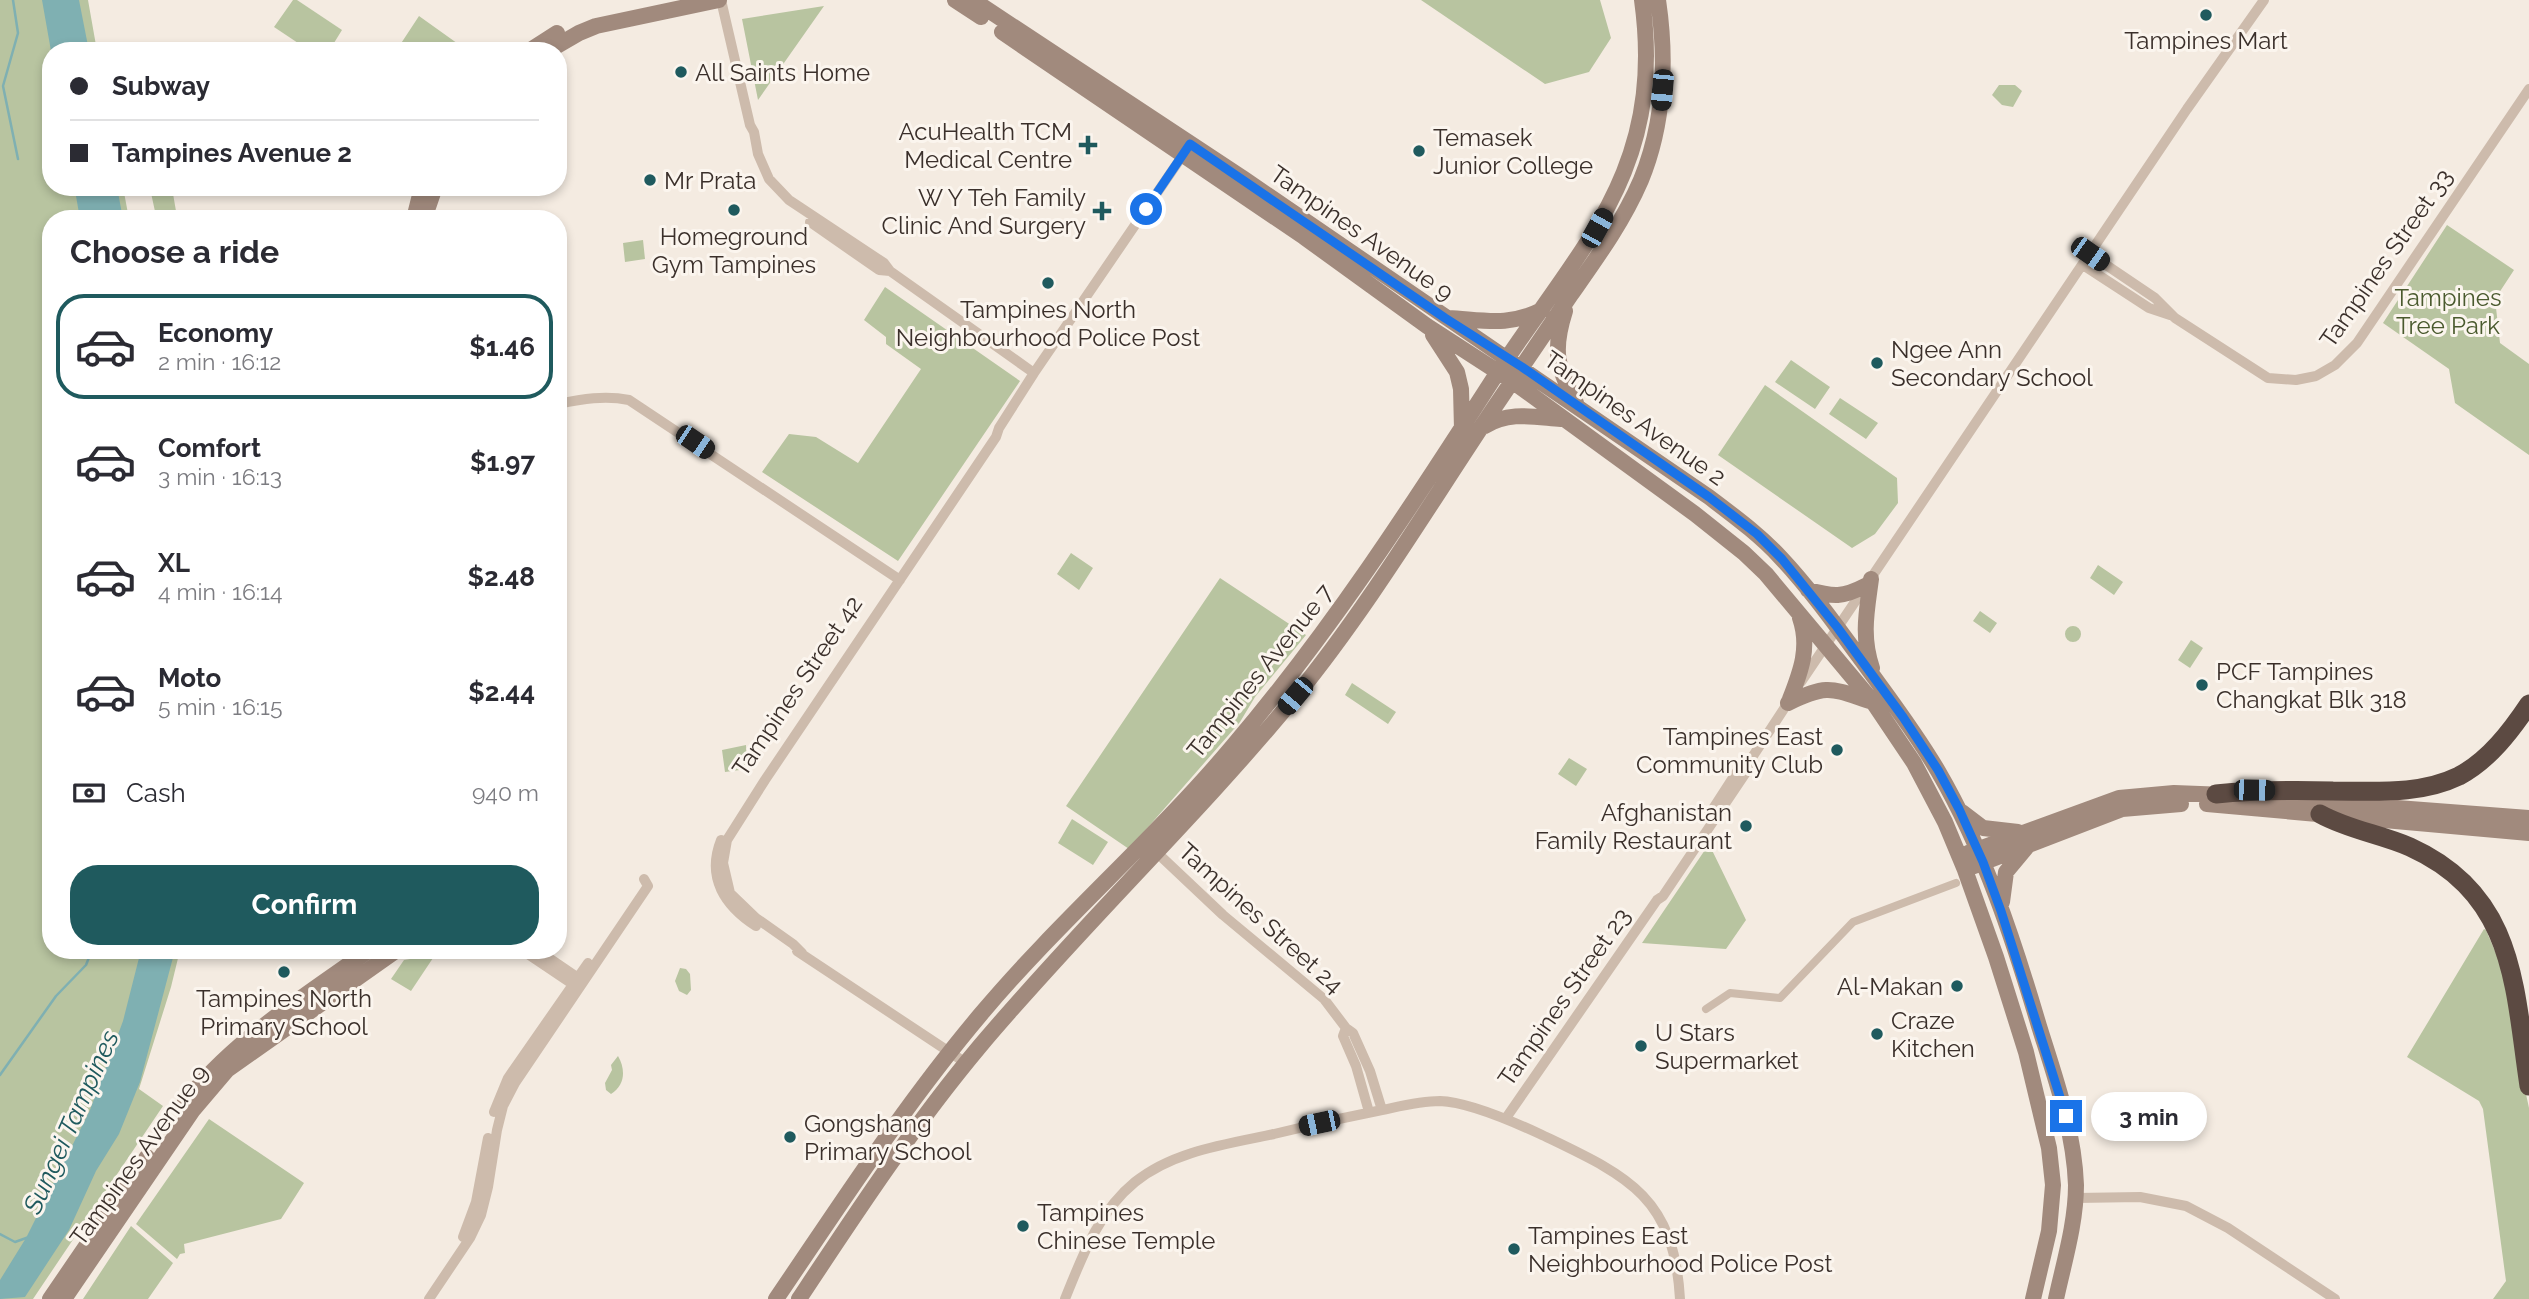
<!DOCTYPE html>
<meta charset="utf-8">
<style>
body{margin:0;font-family:Raleway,sans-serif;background:#f7f7f7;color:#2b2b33;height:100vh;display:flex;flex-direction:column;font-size:26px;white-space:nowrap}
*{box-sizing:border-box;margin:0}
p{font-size:23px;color:#7c7c81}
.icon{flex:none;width:38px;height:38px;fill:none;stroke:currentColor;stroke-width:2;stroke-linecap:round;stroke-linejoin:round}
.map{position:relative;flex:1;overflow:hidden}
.drawer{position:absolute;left:42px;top:210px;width:525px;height:749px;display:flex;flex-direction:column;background:#fff;border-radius:28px;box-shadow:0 4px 10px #0003}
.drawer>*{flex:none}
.hud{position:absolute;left:42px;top:42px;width:525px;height:154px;border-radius:28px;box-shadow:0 4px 10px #0003;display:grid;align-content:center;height:154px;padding:0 28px;background:#fff}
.end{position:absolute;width:32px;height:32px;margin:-16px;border:9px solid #1a73e8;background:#fff;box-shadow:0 0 0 4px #fff}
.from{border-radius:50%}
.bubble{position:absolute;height:49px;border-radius:24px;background:#fff;box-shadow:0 4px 10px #0003;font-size:23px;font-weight:700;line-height:49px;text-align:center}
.car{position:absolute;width:21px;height:42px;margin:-21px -10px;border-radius:9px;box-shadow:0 0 5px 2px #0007;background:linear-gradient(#222 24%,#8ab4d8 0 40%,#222 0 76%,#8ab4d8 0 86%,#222 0)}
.hud b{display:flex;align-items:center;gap:24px;height:66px;font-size:26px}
.hud b+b{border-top:2px solid #e1e1e2}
.hud i{width:18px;height:18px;background:#2b2b33}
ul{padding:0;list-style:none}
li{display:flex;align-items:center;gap:21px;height:105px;margin:0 14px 10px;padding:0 14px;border:4px solid transparent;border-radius:28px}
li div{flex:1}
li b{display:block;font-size:26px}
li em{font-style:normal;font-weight:700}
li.active{border-color:#1f5a5e}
li>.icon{width:63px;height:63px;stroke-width:1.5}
h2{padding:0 28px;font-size:32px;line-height:84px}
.pay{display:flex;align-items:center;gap:18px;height:77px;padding:0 28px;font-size:26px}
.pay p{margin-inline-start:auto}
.primary-button{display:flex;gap:14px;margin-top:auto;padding:14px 28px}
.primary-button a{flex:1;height:80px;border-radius:28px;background:#1f5a5e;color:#fff;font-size:28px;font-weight:700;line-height:80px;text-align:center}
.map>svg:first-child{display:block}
</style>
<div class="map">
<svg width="2529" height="1299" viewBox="0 0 2529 1299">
<rect width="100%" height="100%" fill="#f4ebe1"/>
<!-- green -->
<path fill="#b8c4a0" d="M0,0H88L97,51H51V187H123L129,219H51V950H180L171,987L139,1089L163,1106L33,1299H0Z
M293,0H297L342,30L329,51H310L274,27Z
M1421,0H1600L1611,38L1589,72L1545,84Z
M824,6L758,100L742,19Z
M419,16L468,51H396Z
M1999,85H2015L2022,91L2013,107L2002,105L1992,95Z
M172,188L176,211L156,216L151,193Z
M2447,225L2514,270L2495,299L2500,343L2529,364V455L2455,403L2449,369L2383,323Z
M643,240L645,259L625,262L623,243Z
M885,287L1020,381L898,561L762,472L789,434L816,437L858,463L921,369L886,344V337L864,320Z
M1791,360L1830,387L1815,409L1775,382Z
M1765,385L1897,478L1898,503L1875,534L1852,548L1718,455Z
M1840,398L1878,423L1866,439L1829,414Z
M1071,553L1093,568L1079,590L1057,574Z
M2098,565L2123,582L2114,595L2090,578Z
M1220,578L1306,635L1255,697L1240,722L1129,849L1066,806Z
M1980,611L1997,623L1990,633L1973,621Z
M2065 634a8 8 0 1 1 16 0a8 8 0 1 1-16 0Z
M2191,640L2203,648L2190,668L2178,660Z
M1352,683L1396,712L1388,724L1345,695Z
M746,745L747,769L725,772L722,750Z
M1569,758L1587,769L1576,786L1558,774Z
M1072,819L1108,842L1093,865L1058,843Z
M1709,844L1746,920L1726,949L1642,943Z
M2484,929L2486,930L2511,989L2521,1071L2529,1108V1299H2493L2506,1281L2483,1109L2479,1101L2407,1057Z
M435,955L411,991L391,979L404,960Z
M680,968L686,969L690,974L691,990L687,995L679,991L675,981Z
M618,1056C626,1070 625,1085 611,1094L606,1090L605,1083L612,1070L611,1065Z
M209,1119L304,1183L281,1219L184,1244L185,1253L180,1254L177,1259L136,1224Z
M131,1226L173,1263L148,1299H83Z"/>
<!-- water -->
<path fill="#7fb0b2" d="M42,0H79L89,51H51Z
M71,187H117L123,219H80L76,196Z
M141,950H175L140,1082L119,1134L96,1171L69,1230L25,1297L0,1299V1280L26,1238L90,1110L123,1021Z"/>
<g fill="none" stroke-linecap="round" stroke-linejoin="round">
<!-- stream -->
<path stroke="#7fb0b2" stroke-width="2.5" d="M13,0L18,33L3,86L18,159
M0,1075L56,996L86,965L92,950
M0,1234L15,1242L29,1237"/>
<!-- pedestrian -->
<path stroke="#cdbbac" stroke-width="8" d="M1706,1009L1730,993L1780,998L1853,922L1956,883"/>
<!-- minor -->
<path stroke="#cdbbac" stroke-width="10" d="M721,0L750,125L754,132L758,154L769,179L789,200L884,263L890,271L1034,373
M810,222L879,270L890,271
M2090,254L2155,298L2175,318L2268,378L2296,380L2316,376L2335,365L2357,343L2529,89
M2083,265L2149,308L2170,315
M558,404C582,399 605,395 629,400L900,580
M1801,682L2187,109L2264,0
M1707,818L1740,767L1751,759
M721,840C706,878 725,906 756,926
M1152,848L1223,915L1324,999L1346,1028L1353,1033L1370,1071L1382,1110
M522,950L577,987
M537,950L581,980
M797,951L966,1063
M802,953L793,944L756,918L730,893L723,863L727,840L765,780L996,437L999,428L1034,373L1187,149
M1346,1028L1343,1036L1356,1066L1369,1112
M494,1112L508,1078L588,963
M1506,1118L1657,900L1663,896L1747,771L1751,759L1791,698
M2076,1198L2140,1197L2186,1206L2228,1228L2335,1299
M463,1237L476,1202L488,1138
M429,1299L470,1238L481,1215L488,1187L497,1130L503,1106L515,1083L648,886L644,879
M1065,1299C1082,1257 1098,1212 1135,1182C1173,1151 1227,1144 1274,1134C1310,1125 1346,1117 1382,1110C1401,1106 1420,1101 1440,1101C1469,1102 1514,1122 1540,1134C1625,1175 1674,1194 1680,1299"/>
<!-- secondary -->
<path stroke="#a18a7d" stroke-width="16" d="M955,0L981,17
M973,0L1244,179L1709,497C1734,516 1760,535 1781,558C1811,590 1837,627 1863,662C1889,698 1916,733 1938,771C1984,850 2013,938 2039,1026C2055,1077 2074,1130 2076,1185C2076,1223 2064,1262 2056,1299
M1002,32L1304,237L1427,326L1512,381L1695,514L1744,553L1766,574L1873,702L1914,763L1945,822L1965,870L1996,957L2026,1052L2049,1148L2053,1185L2049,1231L2033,1299
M529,51L557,33
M548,51L579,33L596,26L719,0
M414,219L422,187
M424,219L435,187
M1565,311C1552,352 1557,366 1576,403
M1448,318C1484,320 1508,327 1542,310
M1433,335L1457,372L1461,389L1462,429
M1485,426C1509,411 1534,417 1561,419
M1871,579C1867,610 1861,636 1872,668
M1808,590C1834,597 1842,598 1867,585
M1790,699C1801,671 1810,647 1800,618
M1788,703C1829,683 1832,689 1873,702
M2266,798L2529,818
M2207,804L2529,833
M1962,812L1983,828L2018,832
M1968,853L2119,798L2174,793L2226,795
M1974,866L2122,809L2181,804
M2002,902L2006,872L2026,848
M184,1104C231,1041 306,996 369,950
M50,1299L147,1157
M64,1299L193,1110L227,1070L397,950
M776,1299C842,1202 905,1104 981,1014C1060,920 1154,840 1233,746C1330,632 1411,507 1492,381C1578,248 1666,174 1642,0
M799,1299C856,1213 913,1126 980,1046C1081,926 1195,818 1295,697C1369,606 1429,505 1494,408C1519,371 1545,333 1570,296C1596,259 1623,222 1641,180C1664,124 1667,60 1658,0"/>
<!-- motorway -->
<path stroke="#5c4a42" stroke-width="19" d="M2216,794C2255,790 2294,790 2333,791C2376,791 2420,795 2459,776C2489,760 2511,731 2529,704
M2320,814C2349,830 2380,834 2410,847C2516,895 2514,987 2529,1086"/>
</g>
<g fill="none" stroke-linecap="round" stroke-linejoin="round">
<!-- route -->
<path stroke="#1a73e8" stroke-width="9" d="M1146,209L1190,144L1445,318L1522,367L1709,497L1757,534L1782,559L1837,627L1903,717L1938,770L1959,809L1983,862L2001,911L2066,1116"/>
</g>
<!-- markers -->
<g fill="#1f5a5e" stroke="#fbf5ee" stroke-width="2.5">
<circle cx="2206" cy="15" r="7"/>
<circle cx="681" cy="72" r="7"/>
<path d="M1084.5 134.5h7v7h7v7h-7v7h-7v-7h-7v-7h7z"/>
<circle cx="1419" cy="151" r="7"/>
<circle cx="650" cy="180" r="7"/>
<circle cx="734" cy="210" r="7"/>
<path d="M1098.5 200.5h7v7h7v7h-7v7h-7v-7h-7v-7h7z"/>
<circle cx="1048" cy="283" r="7"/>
<circle cx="1877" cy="363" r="7"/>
<circle cx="2202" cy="685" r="7"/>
<circle cx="1837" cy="750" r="7"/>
<circle cx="1746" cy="826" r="7"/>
<circle cx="284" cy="972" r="7"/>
<circle cx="1957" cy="986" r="7"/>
<circle cx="1877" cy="1034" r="7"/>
<circle cx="1641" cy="1046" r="7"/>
<circle cx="790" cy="1137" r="7"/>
<circle cx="1023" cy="1226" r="7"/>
<circle cx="1514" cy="1249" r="7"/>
</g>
<g text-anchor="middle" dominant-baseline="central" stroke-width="6" stroke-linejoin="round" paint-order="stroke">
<!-- poi labels -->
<g font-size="24" fill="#3b302b" stroke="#fbf5ee" text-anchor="start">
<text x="2206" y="40" text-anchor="middle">Tampines Mart</text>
<text x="695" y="72">All Saints Home</text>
<text x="1072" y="131" text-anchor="end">AcuHealth TCM<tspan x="1072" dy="28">Medical Centre</tspan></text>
<text x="1433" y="137">Temasek<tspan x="1433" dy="28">Junior College</tspan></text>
<text x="664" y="180">Mr Prata</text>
<text x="1086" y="197" text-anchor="end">W Y Teh Family<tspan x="1086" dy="28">Clinic And Surgery</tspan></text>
<text x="734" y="236" text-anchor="middle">Homeground<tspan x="734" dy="28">Gym Tampines</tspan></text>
<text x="1048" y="309" text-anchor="middle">Tampines North<tspan x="1048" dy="28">Neighbourhood Police Post</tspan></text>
<text x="1891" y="349">Ngee Ann<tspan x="1891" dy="28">Secondary School</tspan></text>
<text x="2216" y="671">PCF Tampines<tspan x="2216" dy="28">Changkat Blk 318</tspan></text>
<text x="1823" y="736" text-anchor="end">Tampines East<tspan x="1823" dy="28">Community Club</tspan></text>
<text x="1732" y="812" text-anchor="end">Afghanistan<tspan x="1732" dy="28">Family Restaurant</tspan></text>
<text x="1943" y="986" text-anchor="end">Al-Makan</text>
<text x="284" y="998" text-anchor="middle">Tampines North<tspan x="284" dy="28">Primary School</tspan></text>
<text x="1891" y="1020">Craze<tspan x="1891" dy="28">Kitchen</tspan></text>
<text x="1655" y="1032">U Stars<tspan x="1655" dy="28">Supermarket</tspan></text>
<text x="804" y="1123">Gongshang<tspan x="804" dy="28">Primary School</tspan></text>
<text x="1037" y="1212">Tampines<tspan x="1037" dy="28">Chinese Temple</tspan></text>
<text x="1528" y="1235">Tampines East<tspan x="1528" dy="28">Neighbourhood Police Post</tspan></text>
</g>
<!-- street labels -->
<g font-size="24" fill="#3b302b" stroke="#fbf5ee">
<text transform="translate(1362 233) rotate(35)">Tampines Avenue 9</text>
<text transform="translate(2386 258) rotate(-55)">Tampines Street 33</text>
<text transform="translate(1635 418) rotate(35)">Tampines Avenue 2</text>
<text transform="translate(1260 671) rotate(-51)">Tampines Avenue 7</text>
<text transform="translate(797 686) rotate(-56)">Tampines Street 42</text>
<text transform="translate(1261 918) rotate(42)">Tampines Street 24</text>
<text transform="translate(1564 997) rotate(-55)">Tampines Street 23</text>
<text transform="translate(139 1155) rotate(-54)">Tampines Avenue 9</text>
</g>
<!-- park labels -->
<g font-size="24" fill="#4a5a2e" stroke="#fbf5ee">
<text x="2448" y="297">Tampines<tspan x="2448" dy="28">Tree Park</tspan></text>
</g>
<!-- water labels -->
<g font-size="26" font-style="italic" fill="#1f5a5e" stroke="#fbf5ee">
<text transform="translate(71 1122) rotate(-66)">Sungei Tampines</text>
</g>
</g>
</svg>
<i class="end from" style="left:1146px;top:209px"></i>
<i class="end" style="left:2066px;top:1116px"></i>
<div class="bubble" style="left:2091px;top:1092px;width:116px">3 min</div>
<i class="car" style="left:1662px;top:90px;rotate:185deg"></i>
<i class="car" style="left:1597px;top:228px;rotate:29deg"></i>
<i class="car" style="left:2090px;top:254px;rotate:125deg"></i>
<i class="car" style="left:695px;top:442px;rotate:124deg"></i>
<i class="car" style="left:1295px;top:696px;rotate:220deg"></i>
<i class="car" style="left:2254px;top:790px;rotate:91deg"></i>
<i class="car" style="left:1319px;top:1123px;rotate:258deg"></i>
<div class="hud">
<b><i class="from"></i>Subway</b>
<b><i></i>Tampines Avenue 2</b>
</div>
<section class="drawer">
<h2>Choose a ride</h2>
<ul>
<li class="active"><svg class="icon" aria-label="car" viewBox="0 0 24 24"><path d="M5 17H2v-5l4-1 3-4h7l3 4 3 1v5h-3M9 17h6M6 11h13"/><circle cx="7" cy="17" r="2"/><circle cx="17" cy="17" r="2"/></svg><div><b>Economy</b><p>2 min · 16:12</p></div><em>$1.46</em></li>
<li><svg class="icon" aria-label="car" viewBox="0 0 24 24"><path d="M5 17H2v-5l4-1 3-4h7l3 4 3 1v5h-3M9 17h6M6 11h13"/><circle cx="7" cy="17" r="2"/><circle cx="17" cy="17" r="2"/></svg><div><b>Comfort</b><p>3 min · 16:13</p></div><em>$1.97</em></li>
<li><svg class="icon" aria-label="car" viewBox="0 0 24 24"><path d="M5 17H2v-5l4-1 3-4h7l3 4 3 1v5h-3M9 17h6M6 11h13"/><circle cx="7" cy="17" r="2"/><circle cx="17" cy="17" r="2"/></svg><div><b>XL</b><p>4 min · 16:14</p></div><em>$2.48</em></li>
<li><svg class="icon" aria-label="car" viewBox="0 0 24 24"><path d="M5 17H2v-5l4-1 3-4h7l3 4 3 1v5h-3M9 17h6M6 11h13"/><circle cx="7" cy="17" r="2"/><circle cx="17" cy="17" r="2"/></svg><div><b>Moto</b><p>5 min · 16:15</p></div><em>$2.44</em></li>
</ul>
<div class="pay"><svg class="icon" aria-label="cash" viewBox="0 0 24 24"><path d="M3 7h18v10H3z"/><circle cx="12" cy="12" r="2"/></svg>Cash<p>940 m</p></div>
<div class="primary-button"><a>Confirm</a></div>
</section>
</div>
